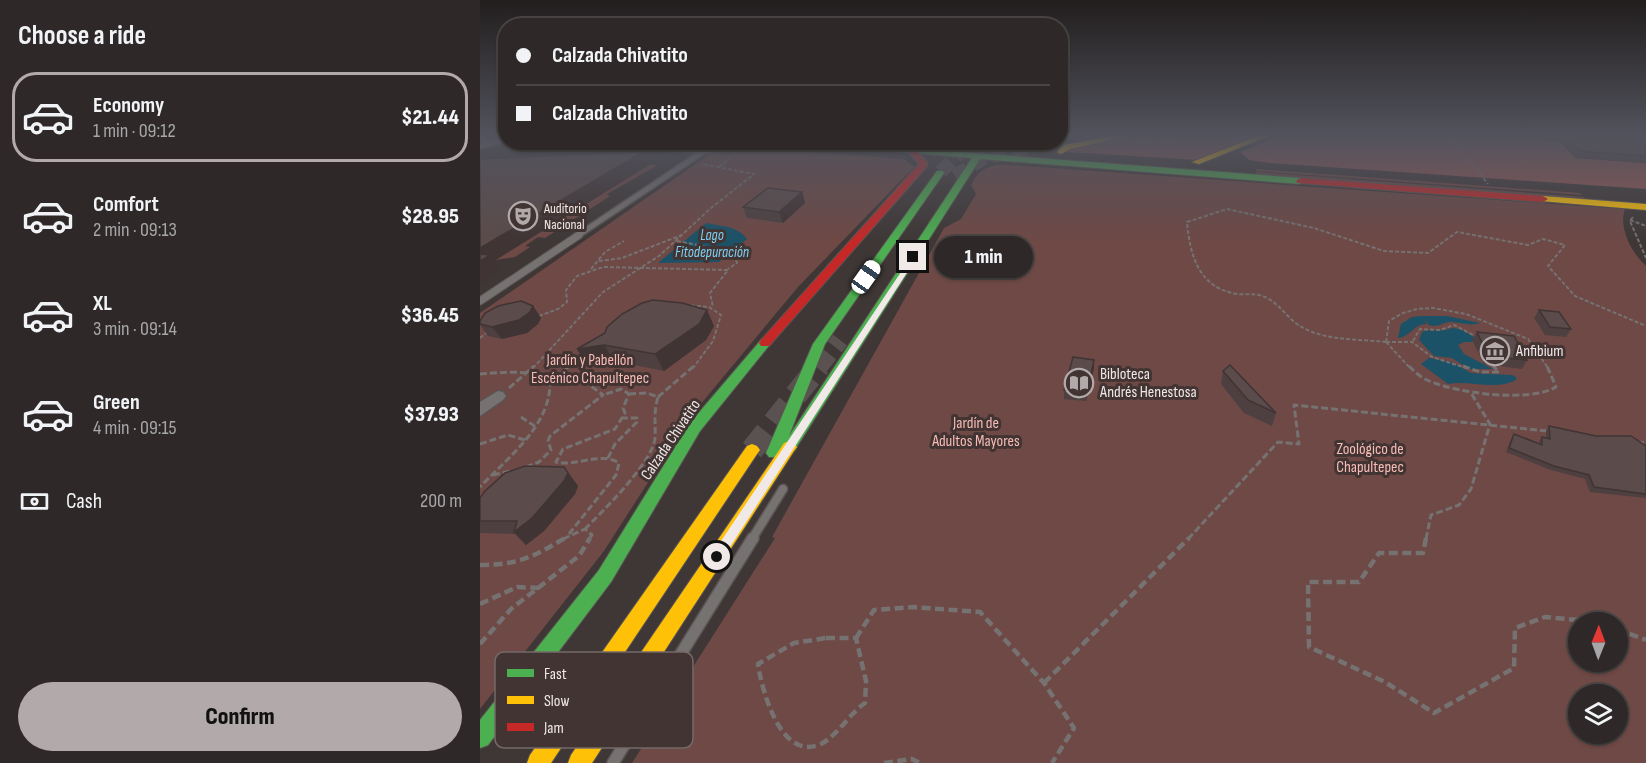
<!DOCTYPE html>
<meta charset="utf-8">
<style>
body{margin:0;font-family:"Sofia Sans Condensed",sans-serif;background:#363130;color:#f1f3f6;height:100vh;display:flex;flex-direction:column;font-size:22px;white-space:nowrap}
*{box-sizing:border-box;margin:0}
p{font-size:20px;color:#a7a6a8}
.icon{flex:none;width:33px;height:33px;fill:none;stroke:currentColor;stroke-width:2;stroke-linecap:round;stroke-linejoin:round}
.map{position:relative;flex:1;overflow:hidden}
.panel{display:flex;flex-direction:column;background:#2e2928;width:480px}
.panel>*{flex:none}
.banner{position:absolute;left:18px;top:18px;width:570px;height:132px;border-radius:24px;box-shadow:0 2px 4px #0004,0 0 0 2px #494545;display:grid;align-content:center;height:132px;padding:0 18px;background:#2e2928}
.needle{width:39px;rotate:1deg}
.controls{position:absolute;left:1088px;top:612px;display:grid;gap:12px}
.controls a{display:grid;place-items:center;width:60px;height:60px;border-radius:50%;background:#2e2928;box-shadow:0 2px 4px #0004,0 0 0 2px #494545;font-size:30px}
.end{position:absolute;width:27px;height:27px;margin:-14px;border:8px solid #f1e8e8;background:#111;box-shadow:0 0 0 3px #111}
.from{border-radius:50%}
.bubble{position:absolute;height:42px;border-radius:21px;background:#2e2928;box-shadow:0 2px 4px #0004,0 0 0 2px #494545;font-size:20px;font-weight:800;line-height:42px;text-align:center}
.car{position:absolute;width:18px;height:36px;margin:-18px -9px;border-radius:8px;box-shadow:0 0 4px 2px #0007;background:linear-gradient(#fff 24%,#345 0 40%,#fff 0 76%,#345 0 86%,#fff 0)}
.banner b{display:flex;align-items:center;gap:21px;height:57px;font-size:22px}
.banner b+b{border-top:2px solid #494545}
.banner i{width:15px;height:15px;background:#f1f3f6}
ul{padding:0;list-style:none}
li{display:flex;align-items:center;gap:18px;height:90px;margin:0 12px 9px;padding:0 6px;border:3px solid transparent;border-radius:24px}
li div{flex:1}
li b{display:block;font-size:22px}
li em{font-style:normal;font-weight:800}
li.current{border-color:#b2aaaa}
li>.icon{width:54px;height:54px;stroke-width:1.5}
h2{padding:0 18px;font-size:27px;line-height:72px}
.pay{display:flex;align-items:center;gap:15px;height:66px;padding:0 18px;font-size:22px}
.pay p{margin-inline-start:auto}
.action{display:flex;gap:12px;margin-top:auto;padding:12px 18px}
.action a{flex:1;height:69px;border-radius:36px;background:#b2aaaa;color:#111;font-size:24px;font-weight:800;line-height:69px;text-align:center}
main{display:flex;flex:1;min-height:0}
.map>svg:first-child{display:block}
</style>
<main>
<section class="panel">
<h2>Choose a ride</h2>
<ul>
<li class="current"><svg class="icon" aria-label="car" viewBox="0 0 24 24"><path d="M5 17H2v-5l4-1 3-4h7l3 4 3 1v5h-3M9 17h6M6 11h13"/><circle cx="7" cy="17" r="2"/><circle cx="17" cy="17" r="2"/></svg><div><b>Economy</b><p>1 min · 09:12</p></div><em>$21.44</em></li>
<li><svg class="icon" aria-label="car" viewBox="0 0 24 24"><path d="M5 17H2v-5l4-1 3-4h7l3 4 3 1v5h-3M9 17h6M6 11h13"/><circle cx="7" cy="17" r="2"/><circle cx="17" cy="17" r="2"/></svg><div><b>Comfort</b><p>2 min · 09:13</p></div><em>$28.95</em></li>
<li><svg class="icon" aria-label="car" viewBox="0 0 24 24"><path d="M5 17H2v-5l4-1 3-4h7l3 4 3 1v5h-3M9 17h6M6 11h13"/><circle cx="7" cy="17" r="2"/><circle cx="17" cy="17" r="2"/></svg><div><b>XL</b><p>3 min · 09:14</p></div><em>$36.45</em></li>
<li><svg class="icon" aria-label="car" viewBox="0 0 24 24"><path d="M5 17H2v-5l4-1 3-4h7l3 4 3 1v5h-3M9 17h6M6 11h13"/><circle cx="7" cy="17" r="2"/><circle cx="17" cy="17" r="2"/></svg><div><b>Green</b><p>4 min · 09:15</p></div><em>$37.93</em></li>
</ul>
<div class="pay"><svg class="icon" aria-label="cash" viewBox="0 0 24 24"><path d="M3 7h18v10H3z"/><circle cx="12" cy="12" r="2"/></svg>Cash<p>200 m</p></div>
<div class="action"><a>Confirm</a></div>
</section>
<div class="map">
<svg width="1166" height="763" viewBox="0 0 1166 763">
<rect width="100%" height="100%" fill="#3e3736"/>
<!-- green -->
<path fill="#6e4946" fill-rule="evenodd" d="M286,149L424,159L434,167L318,287L210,417L124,551L0,709V313L230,154Z
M169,165H178L127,194L130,196L65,238L58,237L45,246L50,247L35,257L15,260Z
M529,165L1145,209C1138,228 1152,253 1166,266V763H152L295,538L292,537L464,228L481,219L496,194L491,185C500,168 511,164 529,165ZM1098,622H1137V662H1098ZM1098,694H1137V734H1098Z
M776,169L1100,193L1102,195L776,171Z
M776,172L1104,197L1106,199L776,175Z"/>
<!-- forest -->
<path fill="#925753" d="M663,135H780L718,160L587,152L593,147Z
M803,135H1018L1021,138L1079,141L1096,158L1166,163V189L789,163L769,160L760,152Z"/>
<!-- water -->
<path fill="#1c5267" d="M226,223C241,226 258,226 267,239L239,262L178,263Z
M941,316H967L1000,323C988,327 980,321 969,322C961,323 958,328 949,325L943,317L947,324C935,323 930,337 918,338L921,324L932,317Z
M972,328L980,329L996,338L993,342H984L978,345L984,354L1013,369H989L972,358L954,356L939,340L942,332C953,328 958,333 972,328Z
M949,358L972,362L991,373L1032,375L1036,377V380C1015,391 990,380 968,384L941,364Z"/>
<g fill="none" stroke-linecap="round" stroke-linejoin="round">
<!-- secondary-tunnel-far2 -->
<path stroke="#595251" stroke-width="14" stroke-dasharray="14 7" stroke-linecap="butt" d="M461,172L489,142
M475,176L504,158L564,143"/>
<!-- secondary-tunnel-far1 -->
<path stroke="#595251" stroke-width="18" stroke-dasharray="18 9" stroke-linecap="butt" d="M338,368L360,340"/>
<!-- secondary-tunnel -->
<path stroke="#595251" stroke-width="23" stroke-dasharray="23 12" stroke-linecap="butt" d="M272,450L339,366"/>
<!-- lane-far3 casing -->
<g stroke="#5a5453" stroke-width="8">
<path id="lane-far3" d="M1,135L6,143
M110,142L224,151L303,142
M0,146L26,139
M97,236L224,151"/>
</g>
<!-- lane-far2 casing -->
<g stroke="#5a5453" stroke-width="9">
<path id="lane-far2" d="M0,301L99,235"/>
</g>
<!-- lane-far1 casing -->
<g stroke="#5a5453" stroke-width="11">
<path id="lane-far1" d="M272,539L303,489"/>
</g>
<!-- lane casing -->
<g stroke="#5a5453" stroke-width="14">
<path id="lane" d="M133,763L273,538"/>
</g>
<!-- street casing -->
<g stroke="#5a5453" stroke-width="3">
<path id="street" d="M18,391L23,392L26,396L23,400L0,416V402Z"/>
</g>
<!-- fast casing -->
<g stroke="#5a5453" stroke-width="2">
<path id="fast" d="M305,142H347L820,178L824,181L820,184L500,159L314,451L309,453L303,450L299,457H289L286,453L333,344L457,171H463L464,173L345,344L309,436L492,158Z
M285,339L291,343L220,431L131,582L8,745L0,748V720L119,570L210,423L281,340Z"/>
</g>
<!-- slow casing -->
<g stroke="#5a5453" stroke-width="2">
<path id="slow" d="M638,135H655L590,149L581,154L577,152L584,145Z
M780,135H791L719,164L712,162Z
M569,142L564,145L560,143V142Z
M1063,196L1166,204V210L1060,201L1058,199Z
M309,441L314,443L317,447L314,451L112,763H88L91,755L304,443Z
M272,444L277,446L280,450L277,454L71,763H47L50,755L267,446Z"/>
</g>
<!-- jam casing -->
<g stroke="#5a5453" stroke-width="2">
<path id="jam" d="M430,150H436L447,162V166L289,346H281L279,343L281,340L439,164L429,152Z
M820,178L1063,196L1068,199L1063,202L817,183L816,181Z"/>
</g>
<!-- path-far2 -->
<path stroke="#767271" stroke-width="2" stroke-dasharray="4 2" stroke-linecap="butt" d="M971,135L1008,184
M657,144L704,135
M239,167L249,159
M1153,217L1150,221L1166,258
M1150,220L1166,226
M197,241L253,252L257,263L248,269
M119,261L142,258L202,235
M111,269L125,252L144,241
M205,305L229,307L241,315L233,341L213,368
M59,316L78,309L87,302L86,290L97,276L123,267L248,270L230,293L233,307
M0,338L9,331
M933,341L940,329L960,330L974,325L997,337
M906,342L930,368
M906,342C879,339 844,341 820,326C807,318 799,303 785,297C776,293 767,295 757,294C719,288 710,256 707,222L747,209L834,228L904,251L948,253L977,232L1048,245L1063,239L1085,245L1068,266L1095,296L1166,326
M906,342L909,321L923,313L937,309L953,308L986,314L1048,339L1068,368
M906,342H932L952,357L986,368
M1013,366L1015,368
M53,368L123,292L179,256L231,208L274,174L222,164
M87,368L103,354"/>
<!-- path-far1 -->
<path stroke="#767271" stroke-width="3" stroke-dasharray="7 3" stroke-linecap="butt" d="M929,366C934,371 940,377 947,380C975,393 1049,403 1076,387L1067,366
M983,366L1000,372H1019L1013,366
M0,374C20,373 53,368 70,381C71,426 28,457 0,487
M70,382L89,366
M29,388L54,366
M178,397L214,366
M41,417L56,427
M1157,442L1166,443
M0,444L28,435L45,440
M128,458L135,444L157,422V418H142
M46,467L59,462L71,450L68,441L70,436L123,395L107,383L72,382
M13,475L31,471
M105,529C122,512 173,462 175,438C176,422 173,415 178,397L167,393L149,394
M89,534L136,475L139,463C121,451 97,467 76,462L83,449L135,429L145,413L143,408L149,394L141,389L123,395
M83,539L105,529L112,535L109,539
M708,539L798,442L819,444L814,405L1067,431
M946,539L951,515L979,505L991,489L1010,424L991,393"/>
<!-- path -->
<path stroke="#767271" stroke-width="4.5" stroke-dasharray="9 4.5" stroke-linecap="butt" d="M946,538L943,553H899L879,582H828L829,647L905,682L954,713L1034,668L1035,628L1065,617L1119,622
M0,565C38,565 53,557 85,538
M0,604L37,587L60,588
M1137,629L1166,640
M346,638H376L386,681L385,703C369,714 358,735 341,744C301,762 282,691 278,664L314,643Z
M376,638L394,610L433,607L500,612L564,683L594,728L572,763
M0,644L31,609L99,556L110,538
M564,683L709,538
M404,763L432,759L440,763"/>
<!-- lane-far3 -->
<use href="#lane-far3" stroke="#777272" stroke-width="5"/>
<!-- lane-far2 -->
<use href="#lane-far2" stroke="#777272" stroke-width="7"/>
<!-- lane-far1 -->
<use href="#lane-far1" stroke="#777272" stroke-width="8"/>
<!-- lane -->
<use href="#lane" stroke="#777272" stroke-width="11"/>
<!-- street -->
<use href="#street" fill="#777272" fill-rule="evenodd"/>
<!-- fast -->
<use href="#fast" fill="#4caf50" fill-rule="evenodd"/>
<!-- slow -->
<use href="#slow" fill="#ffc107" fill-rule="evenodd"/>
<!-- jam -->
<use href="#jam" fill="#c62828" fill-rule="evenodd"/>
</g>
<!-- wall -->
<path fill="#4e4040" d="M1057,135H1166V163L1096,158L1079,141L1062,140Z
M322,192L325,203L303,223L267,218L263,207Z
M53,306L61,318L58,324L47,333L22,339L8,336L0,325V321Z
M1059,310L1091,329L1086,337L1065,335L1054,318Z
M234,326L226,340L184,371L134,361L107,365L97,349L125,333Z
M997,332L1047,360L1042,369L1004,364L992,340Z
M614,368L606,401L584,399V390Z
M743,371L796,413L792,426L764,413L741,384Z
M1069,426L1166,446V498L1110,492L1105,479L1071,470L1026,452L1031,439L1034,434L1059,444V441L1062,437L1066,438V431Z
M84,467L98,486L95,494L64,531L46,545L35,534L0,533V521Z"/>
<!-- shaded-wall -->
<path fill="#403434" d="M163,152L169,165L14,261L20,271L0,284V248Z
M322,192L325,203L303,223L299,212Z
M53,306L61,318L58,324L47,333L22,339L12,327Z
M227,310L234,326L226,340L184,371L175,354Z
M124,345L134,361L107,365L97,349Z
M614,360V368L606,401L607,393Z
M84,467L98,486L95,494L64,531L46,545L34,532Z"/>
<!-- building -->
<path fill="#5b4b4a" stroke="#403434" stroke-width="1.5" d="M1083,135H1166V156L1100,151Z
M163,152L0,248V159Z
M288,188L322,192L299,212L263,207Z
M0,254L10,255L0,261Z
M173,300L202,303L227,310L219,324L175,354L124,345L97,349L125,333L127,327L142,314L162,303Z
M41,301L53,306L50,312L39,320L12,327L0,324V321L5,313L18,306Z
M1059,310L1079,312L1091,329L1070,327Z
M997,332L1034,336L1047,360L1008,356Z
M593,357L614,360L607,393L584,390Z
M750,365L796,413L768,400L743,371Z
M1069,426L1116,436H1151L1166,446V494L1114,487L1109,475L1074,466L1029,448L1034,434L1062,445V437L1070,439Z
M45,466L84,467L88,473L84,481L52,518L34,532L37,521H0V498L5,491L25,473Z"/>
<!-- sky -->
<linearGradient id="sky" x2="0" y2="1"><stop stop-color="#221e1e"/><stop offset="0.56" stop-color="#52535d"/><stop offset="1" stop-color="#52535d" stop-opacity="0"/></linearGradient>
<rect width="1166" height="242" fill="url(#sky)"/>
<!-- route -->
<path fill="#f1e8e8" d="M433,254L437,257L241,561H233V553Z"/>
<!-- icons -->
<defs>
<g id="theatre-ring" transform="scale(1.5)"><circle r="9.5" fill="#413432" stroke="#b2aaaa" stroke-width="1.5"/><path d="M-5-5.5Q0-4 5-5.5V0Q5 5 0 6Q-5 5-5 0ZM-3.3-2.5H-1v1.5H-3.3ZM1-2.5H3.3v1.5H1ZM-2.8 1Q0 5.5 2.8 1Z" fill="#b2aaaa"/></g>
<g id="museum-ring" transform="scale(1.5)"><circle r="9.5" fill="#413432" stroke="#b2aaaa" stroke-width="1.5"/><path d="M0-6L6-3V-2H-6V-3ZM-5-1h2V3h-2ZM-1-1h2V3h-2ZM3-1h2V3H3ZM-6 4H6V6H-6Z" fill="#b2aaaa"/></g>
<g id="library-ring" transform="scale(1.5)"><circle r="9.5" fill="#413432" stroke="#b2aaaa" stroke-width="1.5"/><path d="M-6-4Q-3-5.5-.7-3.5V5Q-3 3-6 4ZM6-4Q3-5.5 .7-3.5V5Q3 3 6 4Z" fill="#b2aaaa"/></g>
</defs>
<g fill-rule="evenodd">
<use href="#theatre-ring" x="43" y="216"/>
<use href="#museum-ring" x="1015" y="351"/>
<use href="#library-ring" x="599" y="383"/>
</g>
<g text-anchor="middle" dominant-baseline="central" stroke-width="6" stroke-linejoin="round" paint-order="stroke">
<!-- far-poi labels -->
<g font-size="14" fill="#f1e8e8" stroke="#413432" text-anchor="start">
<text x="64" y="208">Auditorio<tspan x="64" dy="16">Nacional</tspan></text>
</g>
<!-- far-water labels -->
<g font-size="15" font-style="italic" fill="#7fd1f5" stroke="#413432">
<text x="232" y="235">Lago<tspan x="232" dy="17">Fitodepuración</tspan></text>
</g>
<!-- poi labels -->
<g font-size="16" fill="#f1e8e8" stroke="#413432" text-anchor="start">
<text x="1036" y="351">Anfibium</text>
<text x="620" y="374">Bibloteca<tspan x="620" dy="18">Andrés Henestosa</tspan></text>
</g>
<!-- park labels -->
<g font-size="16" fill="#f8bbb6" stroke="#413432">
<text x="110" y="360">Jardín y Pabellón<tspan x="110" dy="18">Escénico Chapultepec</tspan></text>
<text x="496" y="423">Jardín de<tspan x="496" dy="18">Adultos Mayores</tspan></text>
<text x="890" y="449">Zoológico de<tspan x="890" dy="18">Chapultepec</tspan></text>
</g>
<!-- street labels -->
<g font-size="16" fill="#f1e8e8" stroke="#413432">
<text transform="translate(191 440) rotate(-56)">Calzada Chivatito</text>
</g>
</g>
<!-- legend -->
<rect x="15" y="652" width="198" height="96" rx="9" fill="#413432" stroke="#766a69" stroke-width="1.5"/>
<rect x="27" y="669" width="27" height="8" fill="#4caf50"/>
<rect x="27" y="696" width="27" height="8" fill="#ffc107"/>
<rect x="27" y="723" width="27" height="8" fill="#c62828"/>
<g font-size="16" fill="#f1e8e8">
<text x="64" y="679">Fast</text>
<text x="64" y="706">Slow</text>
<text x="64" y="733">Jam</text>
</g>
</svg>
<div class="controls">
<a><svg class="needle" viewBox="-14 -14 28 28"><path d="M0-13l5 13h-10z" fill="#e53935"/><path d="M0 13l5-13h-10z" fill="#a7a6a8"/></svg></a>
<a><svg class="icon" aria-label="layers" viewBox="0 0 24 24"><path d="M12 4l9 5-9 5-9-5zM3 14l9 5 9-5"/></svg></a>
</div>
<i class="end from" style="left:237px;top:557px"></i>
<i class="end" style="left:433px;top:257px"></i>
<div class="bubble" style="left:454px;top:236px;width:99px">1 min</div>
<i class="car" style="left:386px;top:277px;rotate:35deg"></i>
<div class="banner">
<b><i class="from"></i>Calzada Chivatito</b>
<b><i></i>Calzada Chivatito</b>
</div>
</div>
</main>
